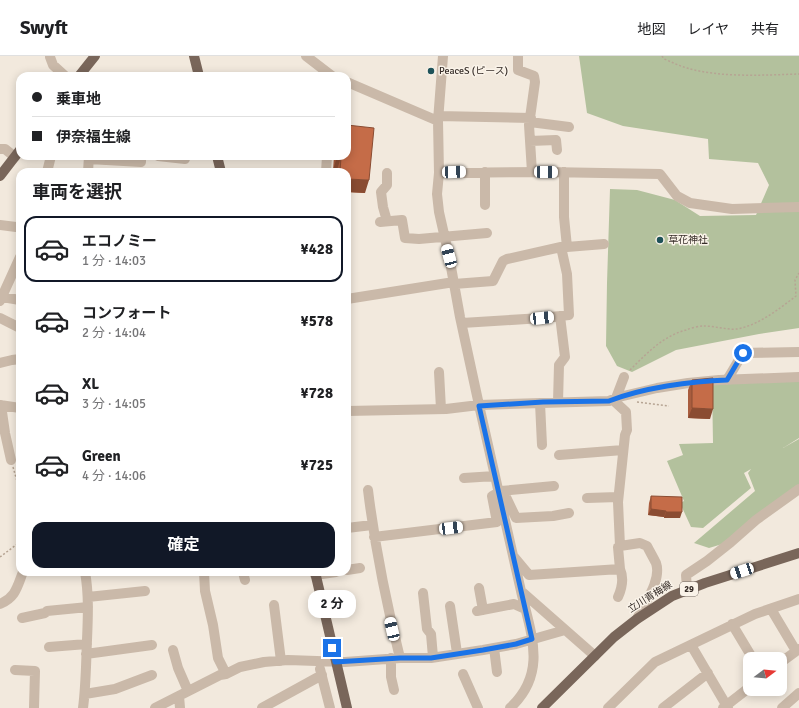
<!DOCTYPE html>
<html lang="ja">
<meta charset="utf-8">
<style>
body{margin:0;font-family:Signika,"Noto Sans JP",sans-serif;background:#f2f2f2;color:#202124;height:100vh;display:flex;flex-direction:column;font-size:15px;white-space:nowrap}
*{box-sizing:border-box;margin:0}
p{font-size:13px;color:#757577}
.icon{flex:none;width:22px;height:22px;fill:none;stroke:currentColor;stroke-width:2;stroke-linecap:round;stroke-linejoin:round}
.map{position:relative;flex:1;overflow:hidden}
.sheet{position:absolute;left:16px;top:112px;width:335px;height:408px;display:flex;flex-direction:column;background:#fff;border-radius:12px;box-shadow:0 2px 10px #0003}
.sheet>*{flex:none}
.guide{position:absolute;left:16px;top:16px;width:335px;height:88px;border-radius:12px;box-shadow:0 2px 10px #0003;display:grid;align-content:center;height:88px;padding:0 16px;background:#fff}
.needle{width:26px;rotate:74deg}
.tools{position:absolute;left:743px;top:596px;display:grid;gap:8px}
.tools a{display:grid;place-items:center;width:44px;height:44px;border-radius:8px;background:#fff;box-shadow:0 2px 10px #0003;font-size:20px}
.end{position:absolute;width:18px;height:18px;margin:-9px;border:5px solid #1a73e8;background:#fff;box-shadow:0 0 0 2px #fff}
.from{border-radius:50%}
.bubble{position:absolute;height:28px;border-radius:12px;background:#fff;box-shadow:0 2px 10px #0003;font-size:13px;font-weight:700;line-height:28px;text-align:center}
.car{position:absolute;width:12px;height:24px;margin:-12px -6px;border-radius:5px;box-shadow:0 0 3px 1px #0007;background:linear-gradient(#fff 24%,#345 0 40%,#fff 0 76%,#345 0 86%,#fff 0)}
.guide b{display:flex;align-items:center;gap:14px;height:38px;font-size:15px}
.guide b+b{border-top:1px solid #e0e0e0}
.guide i{width:10px;height:10px;background:#202124}
ul{padding:0;list-style:none}
li{display:flex;align-items:center;gap:12px;height:66px;margin:0 8px 6px;padding:0 8px;border:2px solid transparent;border-radius:12px}
li div{flex:1}
li b{display:block;font-size:15px}
li em{font-style:normal;font-weight:700}
li.selected{border-color:#111827}
li>.icon{width:36px;height:36px;stroke-width:1.5}
h2{padding:0 16px;font-size:18px;line-height:48px}
.button{display:flex;gap:8px;margin-top:auto;padding:8px 16px}
.button a{flex:1;height:46px;border-radius:12px;background:#111827;color:#fff;font-size:16px;font-weight:700;line-height:46px;text-align:center}
header{display:flex;align-items:center;gap:24px;box-sizing:border-box;height:56px;padding:0 20px;background:#fff;border-bottom:1px solid #e0e0e0}
header strong{font-size:19px}
nav{display:flex;gap:22px;margin-inline-start:auto;font-size:14px}
.map>svg:first-child{display:block}
</style>
<header>
<strong>Swyft</strong>
<nav><a>地図</a><a>レイヤ</a><a>共有</a></nav>
</header>
<div class="map">
<svg width="799" height="652" viewBox="0 0 799 652">
<rect width="100%" height="100%" fill="#f2e9dd"/>
<!-- green -->
<path fill="#b3c19d" d="M579,0H799V272L759,278L676,294L632,316L617,310L606,290L607,227L610,133L637,134L675,144L700,160L756,159L769,129L758,107L709,103L708,83L623,70L587,57Z
M799,324V382L783,392L799,383V430L729,486L709,492L694,487L755,435L748,417L751,413L744,417L751,432L703,472L691,471L680,447L684,445L667,405L683,399L679,388L713,387L712,327Z"/>
<g fill="none" stroke-linecap="round" stroke-linejoin="round">
<!-- path -->
<path stroke="#b6a493" stroke-width="1.5" stroke-dasharray="2 2" stroke-linecap="butt" d="M662,0L664,3C672,6 679,10 687,12C720,22 765,19 799,18
M71,100L81,102
M630,314C646,298 663,280 686,274C691,272 699,270 704,270C715,270 726,274 737,273C759,269 779,253 796,240L795,224L799,217
M637,346L669,350
M13,411L17,425L20,458
M0,501L20,486"/>
<!-- minor -->
<path stroke="#cab9a9" stroke-width="10" d="M306,0L332,20
M443,0L438,65L439,117L437,138L439,156L449,200L460,261L479,349L521,535L595,600
M518,0V14L534,20L535,26L529,69L532,116
M50,1L53,9L65,20
M347,26L438,65
M438,60L531,62
M530,66L569,71
M530,85L556,84L557,94
M0,93H5L15,101
M158,100L185,103
M89,103L141,106V100
M47,116L51,100
M88,116L89,100
M326,116L327,100
M485,116V149
M439,117L546,116L660,118L677,140L690,147L732,153L799,151
M387,165L383,151L381,136L387,129V117
M380,166L402,164L405,182L419,183L487,177
M0,169L16,171
M567,191L604,188
M454,228L493,225L503,205L507,203L561,191
M2,241L20,244
M347,243L454,226
M0,245L20,201
M0,262L20,272
M462,267L542,262L569,259L567,218L561,191H567L564,161V116
M0,307L12,304L20,303
M439,316L441,353
M727,324L743,297L799,296
M616,342L624,321
M613,344L626,356L627,374L625,379L618,446L620,490L640,487L647,490C650,496 653,501 656,507C662,524 644,548 637,563
M558,346L559,309L565,301L560,260
M540,347L542,389
M0,349L20,352
M1,349L5,377L11,404
M347,355L446,353L479,349L609,345L619,341L657,332L688,327L719,324L799,321
M559,399L623,394
M464,422L495,420
M368,434C375,491 386,546 400,602
M498,437L505,439L516,462L553,460L569,457
M587,442L618,441
M347,472L372,469
M374,481L497,466L492,440L501,435L554,430
M514,501L529,519L620,513L618,491L620,490
M347,514L360,512
M204,516L205,535L213,569L218,602L226,618
M243,516L245,524
M315,519L336,516
M479,532L483,554
M687,533L686,519L707,505L731,486L756,464L799,433
M423,537L427,573L431,578L433,601
M88,541L145,535
M618,541C622,532 624,522 620,513
M0,548C16,541 17,531 23,516
M274,549L281,605
M450,550L457,597
M771,553L796,595
M477,555L514,548L525,553
M22,562L45,557L47,555L88,551
M732,568L753,603
M691,589L728,652
M49,591L87,588
M494,592L497,616
M173,594L178,612L188,635
M86,598L152,589
M391,602V621L394,634
M780,607L799,593
M320,613L330,652
M15,614L35,615L34,652
M463,618L478,652
M85,638L115,633L152,619
M179,640L180,652
M83,652C86,629 86,607 87,584C88,561 89,538 85,516
M155,652L220,619L226,618L240,611L264,606L288,604L345,606L400,602H431L483,594L516,588L565,574
M262,652L322,619
M510,652C548,617 531,578 521,535
M608,652L655,606L755,558L799,543
M663,652L708,617
M723,652L750,631
M782,652L799,637"/>
<!-- major -->
<path stroke="#79665a" stroke-width="10" d="M194,0L199,20
M79,20L95,0
M217,100L221,116
M0,120L20,94
M315,516L347,652
M542,652L614,581L637,563L672,540L705,527L799,497"/>
</g>
<!-- wall -->
<path fill="#a95d3e" d="M334,100H347L365,137L347,136V116H337V114H333Z
M692,324L710,363L688,362V334Z
M651,440L680,462H664V461L648,459L649,447Z"/>
<!-- shaded-wall -->
<path fill="#8a4c32" d="M337,101H341L337,114H333Z
M347,123L369,124L365,137L347,136Z
M692,352L713,353L710,363L688,362Z
M651,453L666,455L664,461L648,459Z
M666,456H682L680,462H664Z"/>
<!-- building -->
<path fill="#c56c48" stroke="#8a4c32" d="M347,69L374,72L369,124L347,123V116H340L341,101H337V100H347Z
M713,322V353L692,352V324Z
M651,440L682,441V456H666V455L651,453Z"/>
<g fill="none" stroke-linecap="round" stroke-linejoin="round">
<!-- route -->
<path stroke="#1a73e8" stroke-width="5" d="M332,592L335,606L400,602H431L483,594L516,588L532,583L479,350L543,346L609,345C642,332 691,325 727,324L743,297"/>
</g>
<!-- markers -->
<g fill="#1e5259" stroke="#faf3e9" stroke-width="1.5">
<circle cx="431" cy="15" r="4"/>
<circle cx="660" cy="184" r="4"/>
</g>
<g text-anchor="middle" dominant-baseline="central" stroke-width="3" stroke-linejoin="round" paint-order="stroke">
<!-- shield labels -->
<rect fill="#faf3e9" stroke="#726963" stroke-width="1" x="680" y="526" width="18" height="14" rx="3"/>
<g font-size="9" font-weight="bold" fill="#372e29">
<text x="689" y="533">29</text>
</g>
<!-- poi labels -->
<g font-size="10" fill="#372e29" stroke="#faf3e9" text-anchor="start">
<text x="439" y="15">PeaceS (ピース)</text>
<text x="668" y="184">草花神社</text>
</g>
<!-- street labels -->
<g font-size="10" fill="#372e29" stroke="#faf3e9">
<text transform="translate(650 541) rotate(-32)">立川青梅線</text>
</g>
</g>
</svg>
<div class="tools">
<a><svg class="needle" viewBox="-14 -14 28 28"><path d="M0-13l5 13h-10z" fill="#e53935"/><path d="M0 13l5-13h-10z" fill="#757577"/></svg></a>
</div>
<i class="end from" style="left:743px;top:297px"></i>
<i class="end" style="left:332px;top:592px"></i>
<div class="bubble" style="left:308px;top:534px;width:48px">2 分</div>
<i class="car" style="left:454px;top:116px;rotate:88deg"></i>
<i class="car" style="left:546px;top:116px;rotate:91deg"></i>
<i class="car" style="left:449px;top:200px;rotate:345deg"></i>
<i class="car" style="left:542px;top:262px;rotate:84deg"></i>
<i class="car" style="left:451px;top:472px;rotate:83deg"></i>
<i class="car" style="left:742px;top:515px;rotate:252deg"></i>
<i class="car" style="left:392px;top:573px;rotate:347deg"></i>
<div class="guide">
<b><i class="from"></i>乗車地</b>
<b><i></i>伊奈福生線</b>
</div>
<section class="sheet">
<h2>車両を選択</h2>
<ul>
<li class="selected"><svg class="icon" aria-label="car" viewBox="0 0 24 24"><path d="M5 17H2v-5l4-1 3-4h7l3 4 3 1v5h-3M9 17h6M6 11h13"/><circle cx="7" cy="17" r="2"/><circle cx="17" cy="17" r="2"/></svg><div><b>エコノミー</b><p>1 分 · 14:03</p></div><em>¥428</em></li>
<li><svg class="icon" aria-label="car" viewBox="0 0 24 24"><path d="M5 17H2v-5l4-1 3-4h7l3 4 3 1v5h-3M9 17h6M6 11h13"/><circle cx="7" cy="17" r="2"/><circle cx="17" cy="17" r="2"/></svg><div><b>コンフォート</b><p>2 分 · 14:04</p></div><em>¥578</em></li>
<li><svg class="icon" aria-label="car" viewBox="0 0 24 24"><path d="M5 17H2v-5l4-1 3-4h7l3 4 3 1v5h-3M9 17h6M6 11h13"/><circle cx="7" cy="17" r="2"/><circle cx="17" cy="17" r="2"/></svg><div><b>XL</b><p>3 分 · 14:05</p></div><em>¥728</em></li>
<li><svg class="icon" aria-label="car" viewBox="0 0 24 24"><path d="M5 17H2v-5l4-1 3-4h7l3 4 3 1v5h-3M9 17h6M6 11h13"/><circle cx="7" cy="17" r="2"/><circle cx="17" cy="17" r="2"/></svg><div><b>Green</b><p>4 分 · 14:06</p></div><em>¥725</em></li>
</ul>
<div class="button"><a>確定</a></div>
</section>
</div>
